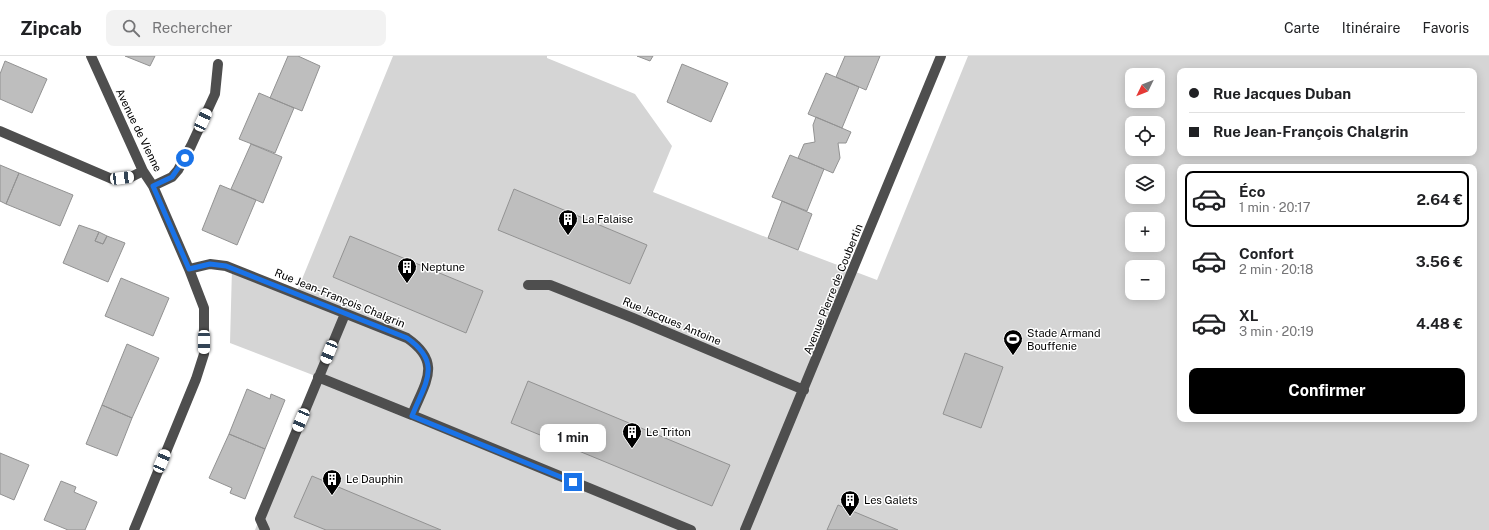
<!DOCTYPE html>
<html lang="fr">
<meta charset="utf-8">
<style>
body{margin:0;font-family:"Public Sans",sans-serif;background:#f2f2f2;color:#202124;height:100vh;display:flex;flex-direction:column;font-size:15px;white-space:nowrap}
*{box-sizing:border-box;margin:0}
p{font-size:13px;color:#757577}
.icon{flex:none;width:22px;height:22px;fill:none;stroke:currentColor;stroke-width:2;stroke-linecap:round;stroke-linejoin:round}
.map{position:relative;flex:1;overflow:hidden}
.sheet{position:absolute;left:1177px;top:108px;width:300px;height:258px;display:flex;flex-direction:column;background:#fff;border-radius:8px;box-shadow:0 2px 10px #0003}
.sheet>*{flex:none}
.top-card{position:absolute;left:1177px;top:12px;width:300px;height:88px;border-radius:8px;box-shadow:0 2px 10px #0003;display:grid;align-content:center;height:88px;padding:0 12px;background:#fff}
.needle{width:26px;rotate:227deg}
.tools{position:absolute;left:1125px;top:12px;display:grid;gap:8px}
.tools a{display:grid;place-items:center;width:40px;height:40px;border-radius:8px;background:#fff;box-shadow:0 2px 10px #0003;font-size:20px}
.end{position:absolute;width:18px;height:18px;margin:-9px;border:5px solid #1a73e8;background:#fff;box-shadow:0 0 0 2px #fff}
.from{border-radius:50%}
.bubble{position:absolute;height:28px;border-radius:8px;background:#fff;box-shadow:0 2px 10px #0003;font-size:13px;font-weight:700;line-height:28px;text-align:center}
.car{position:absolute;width:12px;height:24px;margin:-12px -6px;border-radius:5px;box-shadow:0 0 3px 1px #0007;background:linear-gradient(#fff 24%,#345 0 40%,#fff 0 76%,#345 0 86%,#fff 0)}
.top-card b{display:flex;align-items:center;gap:14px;height:38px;font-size:15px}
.top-card b+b{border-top:1px solid #e0e0e0}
.top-card i{width:10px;height:10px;background:#202124}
ul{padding:7px 0 0;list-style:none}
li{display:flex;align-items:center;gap:12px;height:56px;margin:0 8px 6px;padding:0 4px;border:2px solid transparent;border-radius:8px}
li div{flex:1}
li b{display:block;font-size:15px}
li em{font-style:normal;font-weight:700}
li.selected{border-color:#000}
li>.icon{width:36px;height:36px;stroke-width:1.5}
.primary-button{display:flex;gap:8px;margin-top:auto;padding:8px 12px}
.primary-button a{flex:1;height:46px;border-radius:8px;background:#000;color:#fff;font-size:16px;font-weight:700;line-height:46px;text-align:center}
header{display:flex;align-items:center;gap:24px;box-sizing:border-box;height:56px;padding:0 20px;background:#fff;border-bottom:1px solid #e0e0e0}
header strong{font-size:19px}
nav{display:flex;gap:22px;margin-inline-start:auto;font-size:14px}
.search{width:280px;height:36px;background:#f2f2f2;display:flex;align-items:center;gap:10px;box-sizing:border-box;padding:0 14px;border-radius:8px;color:#757577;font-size:15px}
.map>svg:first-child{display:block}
</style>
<header>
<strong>Zipcab</strong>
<div class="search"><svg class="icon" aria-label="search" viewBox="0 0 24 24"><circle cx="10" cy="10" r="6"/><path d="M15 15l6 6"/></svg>Rechercher</div>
<nav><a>Carte</a><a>Itinéraire</a><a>Favoris</a></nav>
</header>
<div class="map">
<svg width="1489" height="474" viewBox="0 0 1489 474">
<rect width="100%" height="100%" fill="#fff"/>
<!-- green -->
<path fill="#d5d5d5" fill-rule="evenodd" d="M393,0H547V2L635,38L672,90L653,136L798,194L877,224L968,0H1489V474H255L318,321L230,287L232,212L296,238ZM1180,15H1474V97H1180ZM1132,19H1158V45H1132ZM1132,67H1158V93H1132ZM1180,111H1474V363H1180ZM1132,115H1158V141H1132ZM1132,163H1158V189H1132ZM1132,211H1158V237H1132Z"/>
<!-- building -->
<path fill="#bebebe" stroke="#929292" d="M125,0H155L150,10Z
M288,0H298L320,10L302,55L270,42Z
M637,0H653L650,5Z
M845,0H880L866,34L836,21Z
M5,5L47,23L32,57L0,43V18Z
M682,8L728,27L711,66L667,46Z
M826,17L859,31L842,72L808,58Z
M259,37L294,52L275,97L239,83Z
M816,61L851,76L846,87H838L840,102L833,117L798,102L804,88L815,86L813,69Z
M251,88L282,101L263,147L231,133Z
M790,99L824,113L807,155L772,141Z
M0,109L19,117L6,148L0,145Z
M19,117L73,139L60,170L6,148Z
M220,129L256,144L237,189L202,174Z
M514,133L647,189L630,228L498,174Z
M782,145L812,158L798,194L768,182Z
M79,169L99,176L95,185L103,188L107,180L125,187L108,226L63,207Z
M99,176L107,180L103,188L95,185Z
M350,180L483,235L466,277L333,221Z
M121,222L169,242L153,280L105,260Z
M127,288L159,302L132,362L102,349Z
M965,297L1003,311L981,372L943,358Z
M528,325L730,409L712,450L511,367Z
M247,333L270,343L271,338L285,344L265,393L229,378Z
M102,349L132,362L117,400L86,388Z
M229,378L265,393L245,443L230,437L232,432L209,422Z
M0,397L29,409L14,444L0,438Z
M312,420L441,474H326L294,461Z
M61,425L76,431L74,436L97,446L85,474H68L44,464Z
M838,449L898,474H827Z"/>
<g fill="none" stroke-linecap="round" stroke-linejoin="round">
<!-- minor -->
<path stroke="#4e4e4e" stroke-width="10" d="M91,0L143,115L153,130L189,213L204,252V298L196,323L134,474
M0,75L112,123L131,121L143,115
M153,130L172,121L178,114L191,90L215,38L218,8
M189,213L210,208L226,210L407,282C443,307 425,326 412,359L691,474
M528,229H550L633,262L804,334
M318,321L412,359
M265,474L260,463L345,258
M745,474L941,0"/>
</g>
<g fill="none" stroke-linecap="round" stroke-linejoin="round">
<!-- route -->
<path stroke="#1a73e8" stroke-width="5" d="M185,102L172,121L153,130L189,213L210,208L226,210L407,282C443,307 425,327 412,360L573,426"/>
</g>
<!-- icons -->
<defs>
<g id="building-pin" transform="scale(1)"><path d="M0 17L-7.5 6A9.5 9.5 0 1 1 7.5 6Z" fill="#000" stroke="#fff"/><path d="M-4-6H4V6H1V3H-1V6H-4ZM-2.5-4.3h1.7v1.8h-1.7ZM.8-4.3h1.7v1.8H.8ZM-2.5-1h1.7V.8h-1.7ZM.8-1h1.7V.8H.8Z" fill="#fff"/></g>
<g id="stadium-pin" transform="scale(1)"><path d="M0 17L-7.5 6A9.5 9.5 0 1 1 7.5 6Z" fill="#000" stroke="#fff"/><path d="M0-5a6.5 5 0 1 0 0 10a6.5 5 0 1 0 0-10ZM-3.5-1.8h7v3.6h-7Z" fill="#fff"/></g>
</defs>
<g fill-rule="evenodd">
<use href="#building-pin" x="568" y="163"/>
<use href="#building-pin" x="407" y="211"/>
<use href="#stadium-pin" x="1013" y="283"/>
<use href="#building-pin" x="632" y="376"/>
<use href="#building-pin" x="332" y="423"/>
<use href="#building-pin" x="850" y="444"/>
</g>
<g text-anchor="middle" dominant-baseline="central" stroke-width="3" stroke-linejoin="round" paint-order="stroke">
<!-- street labels -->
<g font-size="11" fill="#000" stroke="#fff">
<text transform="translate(139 74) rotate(64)">Avenue de Vienne</text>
<text transform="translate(833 233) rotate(-68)">Avenue Pierre de Coubertin</text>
<text transform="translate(340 242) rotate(22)">Rue Jean-François Chalgrin</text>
<text transform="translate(672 265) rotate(23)">Rue Jacques Antoine</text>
</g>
<!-- poi labels -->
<g font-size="11" fill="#000" stroke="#fff" text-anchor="start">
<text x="582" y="163">La Falaise</text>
<text x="421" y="211">Neptune</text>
<text x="1027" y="277">Stade Armand<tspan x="1027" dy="13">Bouffenie</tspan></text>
<text x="646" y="376">Le Triton</text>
<text x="346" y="423">Le Dauphin</text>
<text x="864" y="444">Les Galets</text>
</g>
</g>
</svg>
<div class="tools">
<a><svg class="needle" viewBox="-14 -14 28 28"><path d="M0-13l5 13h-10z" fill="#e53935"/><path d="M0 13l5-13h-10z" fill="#757577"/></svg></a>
<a><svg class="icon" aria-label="locate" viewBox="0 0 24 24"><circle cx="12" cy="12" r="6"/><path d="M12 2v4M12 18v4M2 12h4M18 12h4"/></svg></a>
<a><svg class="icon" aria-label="layers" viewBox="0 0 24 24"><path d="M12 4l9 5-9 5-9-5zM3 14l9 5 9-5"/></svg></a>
<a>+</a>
<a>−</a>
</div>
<i class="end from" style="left:185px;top:102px"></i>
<i class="end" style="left:573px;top:426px"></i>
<div class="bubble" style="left:540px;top:368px;width:66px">1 min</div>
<i class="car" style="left:203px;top:64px;rotate:25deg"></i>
<i class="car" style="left:122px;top:122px;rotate:83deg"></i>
<i class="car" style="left:204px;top:286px;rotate:180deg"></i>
<i class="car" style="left:329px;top:296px;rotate:202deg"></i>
<i class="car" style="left:301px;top:364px;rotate:203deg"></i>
<i class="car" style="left:162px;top:405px;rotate:23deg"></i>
<div class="top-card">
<b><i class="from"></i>Rue Jacques Duban</b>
<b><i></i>Rue Jean-François Chalgrin</b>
</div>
<section class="sheet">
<ul>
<li class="selected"><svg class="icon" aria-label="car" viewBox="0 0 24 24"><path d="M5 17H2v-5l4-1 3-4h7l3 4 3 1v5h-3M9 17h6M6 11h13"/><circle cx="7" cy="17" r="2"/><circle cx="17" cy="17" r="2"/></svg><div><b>Éco</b><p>1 min · 20:17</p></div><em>2.64 €</em></li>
<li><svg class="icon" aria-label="car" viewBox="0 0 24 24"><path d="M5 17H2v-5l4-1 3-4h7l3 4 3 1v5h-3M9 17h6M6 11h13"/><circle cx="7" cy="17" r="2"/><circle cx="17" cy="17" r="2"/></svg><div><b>Confort</b><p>2 min · 20:18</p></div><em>3.56 €</em></li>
<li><svg class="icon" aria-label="car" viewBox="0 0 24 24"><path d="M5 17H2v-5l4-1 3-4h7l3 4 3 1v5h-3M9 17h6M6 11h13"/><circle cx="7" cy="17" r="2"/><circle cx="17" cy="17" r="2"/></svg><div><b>XL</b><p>3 min · 20:19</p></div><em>4.48 €</em></li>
</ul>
<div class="primary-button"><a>Confirmer</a></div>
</section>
</div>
